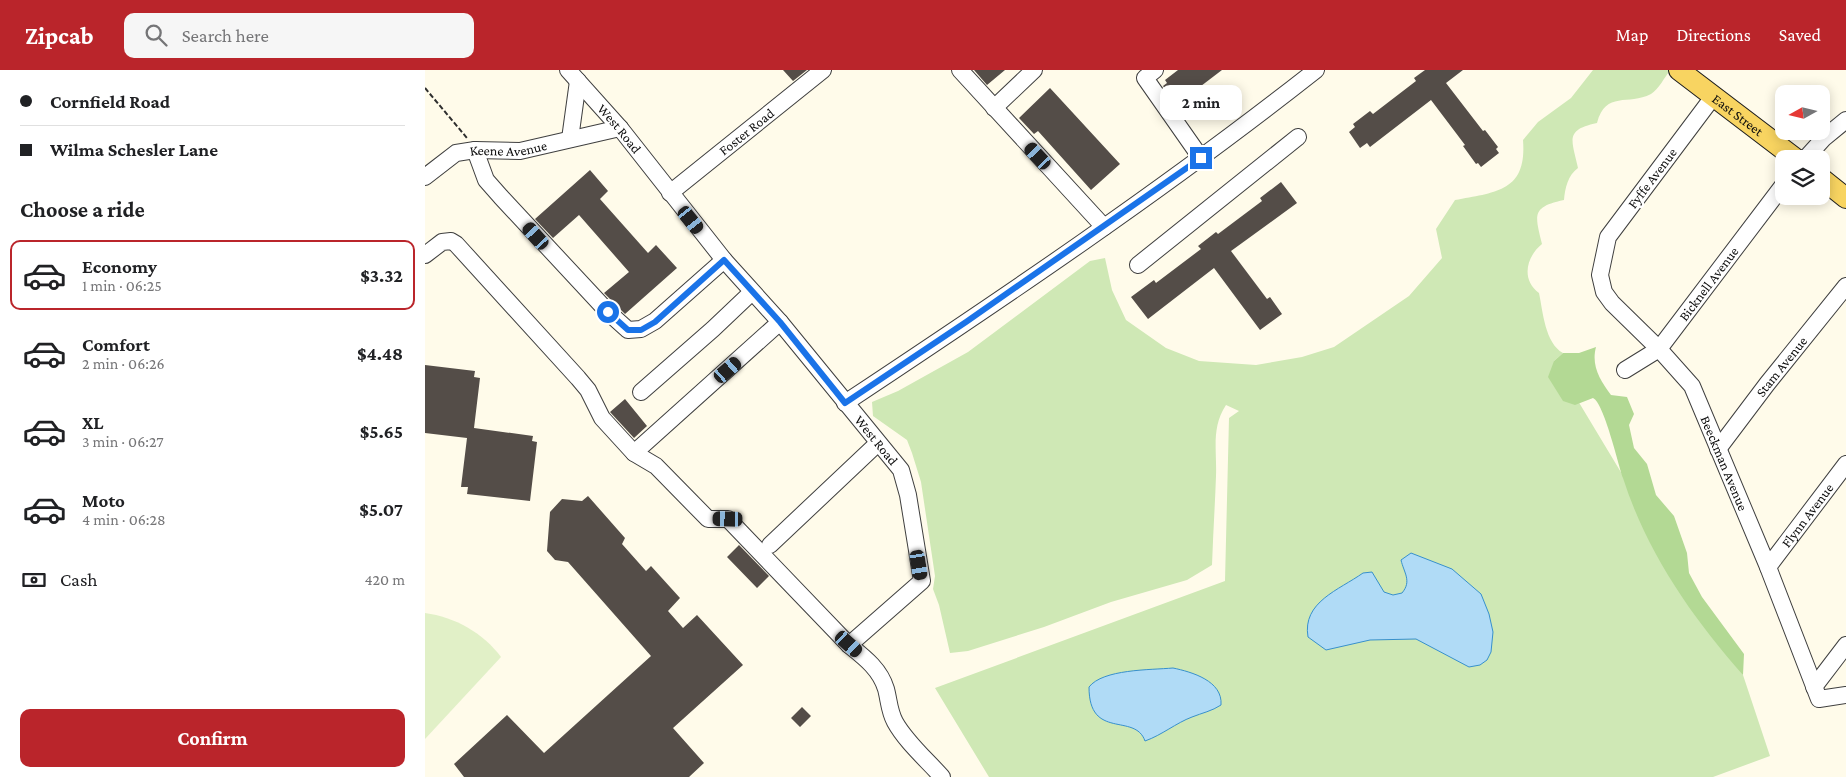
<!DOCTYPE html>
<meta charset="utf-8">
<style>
body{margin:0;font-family:"Crimson Pro",serif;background:#f6f6f6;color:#202124;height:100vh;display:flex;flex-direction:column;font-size:19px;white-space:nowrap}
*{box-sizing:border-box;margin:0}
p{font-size:16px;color:#757577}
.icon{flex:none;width:28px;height:28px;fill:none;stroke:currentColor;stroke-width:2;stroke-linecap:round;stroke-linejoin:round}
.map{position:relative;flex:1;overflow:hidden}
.side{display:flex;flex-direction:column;background:#fff;width:425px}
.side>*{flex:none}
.banner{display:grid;align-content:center;height:110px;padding:0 20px;background:#fff}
.needle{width:32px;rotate:262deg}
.fabs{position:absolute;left:1350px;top:15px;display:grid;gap:10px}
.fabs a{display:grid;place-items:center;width:55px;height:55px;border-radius:10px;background:#fff;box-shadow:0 2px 12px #0003;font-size:25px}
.end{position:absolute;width:22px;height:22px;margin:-11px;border:6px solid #1a73e8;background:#fff;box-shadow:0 0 0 2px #fff}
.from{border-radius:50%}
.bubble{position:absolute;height:35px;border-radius:10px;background:#fff;box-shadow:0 2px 12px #0003;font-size:16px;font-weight:700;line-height:35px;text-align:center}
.car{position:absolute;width:15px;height:30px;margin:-15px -8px;border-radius:6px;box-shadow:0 0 4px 1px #0007;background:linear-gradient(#222 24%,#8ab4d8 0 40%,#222 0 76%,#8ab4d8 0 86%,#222 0)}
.banner b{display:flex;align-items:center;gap:18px;height:48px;font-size:19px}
.banner b+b{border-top:1px solid #e0e0e0}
.banner i{width:12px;height:12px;background:#202124}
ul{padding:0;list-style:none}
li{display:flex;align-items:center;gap:15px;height:70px;margin:0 10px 8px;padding:0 10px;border:2px solid transparent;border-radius:10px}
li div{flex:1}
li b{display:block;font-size:19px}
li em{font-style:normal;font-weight:700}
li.active{border-color:#ba252b}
li>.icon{width:45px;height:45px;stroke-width:1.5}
h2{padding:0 20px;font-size:22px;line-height:60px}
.pay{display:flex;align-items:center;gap:12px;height:55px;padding:0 20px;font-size:19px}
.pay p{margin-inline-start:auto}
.button{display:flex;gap:10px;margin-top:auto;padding:10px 20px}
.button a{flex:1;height:58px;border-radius:10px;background:#ba252b;color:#fff;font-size:20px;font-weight:700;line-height:58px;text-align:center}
header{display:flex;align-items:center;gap:30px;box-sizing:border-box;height:70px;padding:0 25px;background:#ba252b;color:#fff}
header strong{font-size:24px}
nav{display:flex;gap:28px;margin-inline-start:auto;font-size:18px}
.search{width:350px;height:45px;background:#f6f6f6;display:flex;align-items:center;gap:12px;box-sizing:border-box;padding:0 18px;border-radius:10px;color:#757577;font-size:19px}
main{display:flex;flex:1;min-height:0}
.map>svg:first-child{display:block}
</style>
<header>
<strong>Zipcab</strong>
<div class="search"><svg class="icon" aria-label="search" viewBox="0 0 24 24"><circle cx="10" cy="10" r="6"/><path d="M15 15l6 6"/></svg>Search here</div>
<nav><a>Map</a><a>Directions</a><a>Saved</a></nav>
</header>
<main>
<section class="side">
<div class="banner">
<b><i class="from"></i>Cornfield Road</b>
<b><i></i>Wilma Schesler Lane</b>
</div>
<h2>Choose a ride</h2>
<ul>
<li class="active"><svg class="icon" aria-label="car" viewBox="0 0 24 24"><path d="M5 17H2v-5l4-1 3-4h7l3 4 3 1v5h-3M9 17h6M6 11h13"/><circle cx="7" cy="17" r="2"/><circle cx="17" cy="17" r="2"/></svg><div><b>Economy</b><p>1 min · 06:25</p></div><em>$3.32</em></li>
<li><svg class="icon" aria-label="car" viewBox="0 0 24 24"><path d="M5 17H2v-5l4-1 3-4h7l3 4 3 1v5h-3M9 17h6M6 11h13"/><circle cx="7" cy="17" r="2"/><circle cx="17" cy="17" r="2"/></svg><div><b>Comfort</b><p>2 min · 06:26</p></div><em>$4.48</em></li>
<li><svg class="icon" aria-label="car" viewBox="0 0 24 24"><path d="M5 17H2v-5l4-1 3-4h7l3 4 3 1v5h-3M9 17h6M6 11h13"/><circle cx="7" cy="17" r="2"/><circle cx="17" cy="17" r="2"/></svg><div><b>XL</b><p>3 min · 06:27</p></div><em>$5.65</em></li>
<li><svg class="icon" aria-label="car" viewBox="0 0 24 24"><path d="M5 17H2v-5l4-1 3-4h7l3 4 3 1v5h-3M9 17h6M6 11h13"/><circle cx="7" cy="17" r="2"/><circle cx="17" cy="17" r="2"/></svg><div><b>Moto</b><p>4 min · 06:28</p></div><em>$5.07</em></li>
</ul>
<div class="pay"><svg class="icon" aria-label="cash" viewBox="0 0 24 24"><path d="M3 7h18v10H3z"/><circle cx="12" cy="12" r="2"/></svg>Cash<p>420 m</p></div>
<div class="button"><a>Confirm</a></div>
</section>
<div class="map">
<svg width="1421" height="707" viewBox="0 0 1421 707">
<rect width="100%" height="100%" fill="#fffbea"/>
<!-- green -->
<path fill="#cfe8b5" d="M1168,0H1245C1240,7 1233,20 1226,24C1203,36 1181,20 1172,53C1139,60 1147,70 1153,98C1143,105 1140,118 1139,130C1106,137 1110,145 1117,174C1101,187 1096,210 1114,223C1118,242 1120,273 1138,283L1129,291L1318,605L1345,686L1288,707H564L510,618L800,511L804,348L814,341L801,335C786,358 792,380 791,406C790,435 788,465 787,495L762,510L686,532L619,557L543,581L525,583L514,535L508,519L510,506L496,412L487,383L482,370L448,346L447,332L473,321L543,282L665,191L680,188L687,220L701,250L741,278L774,291L831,295L877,287L909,277L984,226L1017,188L1011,159L1030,130C1072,122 1102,121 1098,70L1113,52L1146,28Z"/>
<!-- forest -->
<path fill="#b3d994" d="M1171,277C1166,296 1175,310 1186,325L1202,327L1209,344L1204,355L1209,378L1222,394L1231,425L1249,446L1262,483L1264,503L1277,527L1319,584L1318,605C1267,547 1222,483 1198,408C1193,394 1179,333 1168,328L1150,335L1138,331L1123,307L1129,291L1138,283H1154Z"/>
<!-- pitch -->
<path fill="#e1f0c7" d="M0,543C30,547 58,563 76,587L0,669Z"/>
<!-- water -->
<path fill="#b0dbf6" stroke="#3790cc" d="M986,483L1027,499L1056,524L1064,544L1068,562L1066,582L1062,590L1055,595L1044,597L991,569L945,570L901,580L883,567C877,532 914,520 938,503L947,502L959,522L968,525L977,523C987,511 979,503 976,490Z
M748,598C767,602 798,611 796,635C787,641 777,643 767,647C751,653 737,665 720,671C710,642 664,671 664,617C678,599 725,600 748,598Z"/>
<!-- building -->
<path fill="#544d48" d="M358,0H382L368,11Z
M549,0H580L562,15Z
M753,0H797L776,16L783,25L763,40L756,32L751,35L738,16L742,13L740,10Z
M1000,0H1038L1021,13L1058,61L1060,60L1073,77L1071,79L1074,83L1056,97L1053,93L1051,94L1038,76L1040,75L1006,30L945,77L942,73L935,78L924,62L930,57L928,54L945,41L948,44L991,11L989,8Z
M625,18L695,94L666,120L613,61L609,64L594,48Z
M165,100L183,121L175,129L223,183L231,175L252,198L200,244L179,223L204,202L154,145L128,168L110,149Z
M856,112L872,133L806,181L842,229L845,227L857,244L835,260L789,198L723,249L706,227L729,210L731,213L776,179L773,176L791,162L793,164L837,131L835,128Z
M0,295L50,301L49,307L55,308L49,358L108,366L107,371L112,372L105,431L42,424L43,417H36L42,368L0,363Z
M200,329L222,356L209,368L185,342Z
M163,426L200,468L197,474L221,501L226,496L255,528L243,541L258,558L272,545L318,595L248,658L279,693L264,707H39L29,694L82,645L119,683L226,586L143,492L130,490L122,481L125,442L137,429L157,431Z
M314,475L344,506L332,518L302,487Z
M377,637L386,646L375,657L366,648Z"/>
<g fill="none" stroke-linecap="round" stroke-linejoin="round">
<!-- minor casing -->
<g stroke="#3f3f3f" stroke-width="18">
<g id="minor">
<path id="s1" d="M143,0L195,58L299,190L355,252L476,400L483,425L497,511L424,575"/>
<path d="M535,0L679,157"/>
<path d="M730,0L720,8L776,88"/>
<path id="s2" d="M1288,27L1183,167L1175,205L1179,222L1187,233L1234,279L1267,316L1343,497L1394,629L1421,625"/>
<path d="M569,38L609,0"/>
<path d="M145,69L153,11"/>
<path d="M50,80L61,110L76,127L183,242L203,260L216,259L230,251L299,190"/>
<path d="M1380,89L1399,68L1421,50"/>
<path id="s3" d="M0,107L31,83L50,80L95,81L195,58"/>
<path id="s4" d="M245,123L398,0"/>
<path d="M0,185L17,172L26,171L31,174L153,308L163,320L177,348L209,383L231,396L283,449H303L424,575C439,587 455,599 461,619C464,630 464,641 470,652C481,672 502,690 517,707"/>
<path d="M713,195L873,67"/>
<path id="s5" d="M1200,300L1234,279L1359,114"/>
<path d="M216,322L288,259L327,222"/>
<path d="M420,333C580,227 740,119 891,0"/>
<path id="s6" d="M1293,379L1342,314L1421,216"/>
<path d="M209,383L355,252"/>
<path d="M345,475L453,373"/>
<path id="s7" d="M1343,497L1421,394"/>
<path d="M1389,617L1421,575"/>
</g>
</g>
<!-- major casing -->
<g stroke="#1d1d1d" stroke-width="22">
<g id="major">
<path id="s8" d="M1254,0L1371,89"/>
<path d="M1396,108L1421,128"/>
</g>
</g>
<!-- path -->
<path stroke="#2e2e2e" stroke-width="2" stroke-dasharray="5 2.5" stroke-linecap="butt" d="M0,18L42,68"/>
<!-- minor -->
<use href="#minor" stroke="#fff" stroke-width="16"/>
<!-- major -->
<use href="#major" stroke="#f8d461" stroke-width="20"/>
</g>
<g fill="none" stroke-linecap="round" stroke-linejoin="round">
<!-- route -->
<path stroke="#1a73e8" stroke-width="6" d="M183,242L203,260H216L230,252L299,190L355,252L420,333L541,252L776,88"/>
</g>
<g text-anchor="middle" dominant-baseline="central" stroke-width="5" stroke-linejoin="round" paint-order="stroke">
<!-- street labels -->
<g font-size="14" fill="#0c0c0c" stroke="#fff">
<text stroke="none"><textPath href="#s8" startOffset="74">East Street</textPath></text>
<text stroke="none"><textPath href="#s1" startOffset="78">West Road</textPath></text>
<text stroke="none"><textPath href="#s4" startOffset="98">Foster Road</textPath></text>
<text stroke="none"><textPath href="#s3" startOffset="92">Keene Avenue</textPath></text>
<text transform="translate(1227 108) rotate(-53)">Fyffe Avenue</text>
<text stroke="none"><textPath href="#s5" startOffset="122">Bicknell Avenue</textPath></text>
<text stroke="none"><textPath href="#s6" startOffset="104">Stam Avenue</textPath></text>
<text stroke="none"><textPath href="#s1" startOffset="482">West Road</textPath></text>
<text stroke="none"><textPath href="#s2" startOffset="444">Beeckman Avenue</textPath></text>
<text stroke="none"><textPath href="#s7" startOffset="65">Flynn Avenue</textPath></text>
</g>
</g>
</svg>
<div class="fabs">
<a><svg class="needle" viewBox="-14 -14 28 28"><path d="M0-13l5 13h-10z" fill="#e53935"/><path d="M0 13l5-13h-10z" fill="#757577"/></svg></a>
<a><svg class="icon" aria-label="layers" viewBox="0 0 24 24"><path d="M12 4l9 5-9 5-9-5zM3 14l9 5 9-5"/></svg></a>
</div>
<i class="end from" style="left:183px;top:242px"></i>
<i class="end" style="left:776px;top:88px"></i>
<div class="bubble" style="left:735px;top:15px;width:82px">2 min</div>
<i class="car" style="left:613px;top:86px;rotate:317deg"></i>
<i class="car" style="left:266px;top:150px;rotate:141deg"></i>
<i class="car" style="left:111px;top:166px;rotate:318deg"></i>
<i class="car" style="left:303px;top:300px;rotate:49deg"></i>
<i class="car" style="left:303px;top:449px;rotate:271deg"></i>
<i class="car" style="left:494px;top:495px;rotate:171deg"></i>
<i class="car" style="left:424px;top:574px;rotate:132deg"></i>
</div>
</main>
